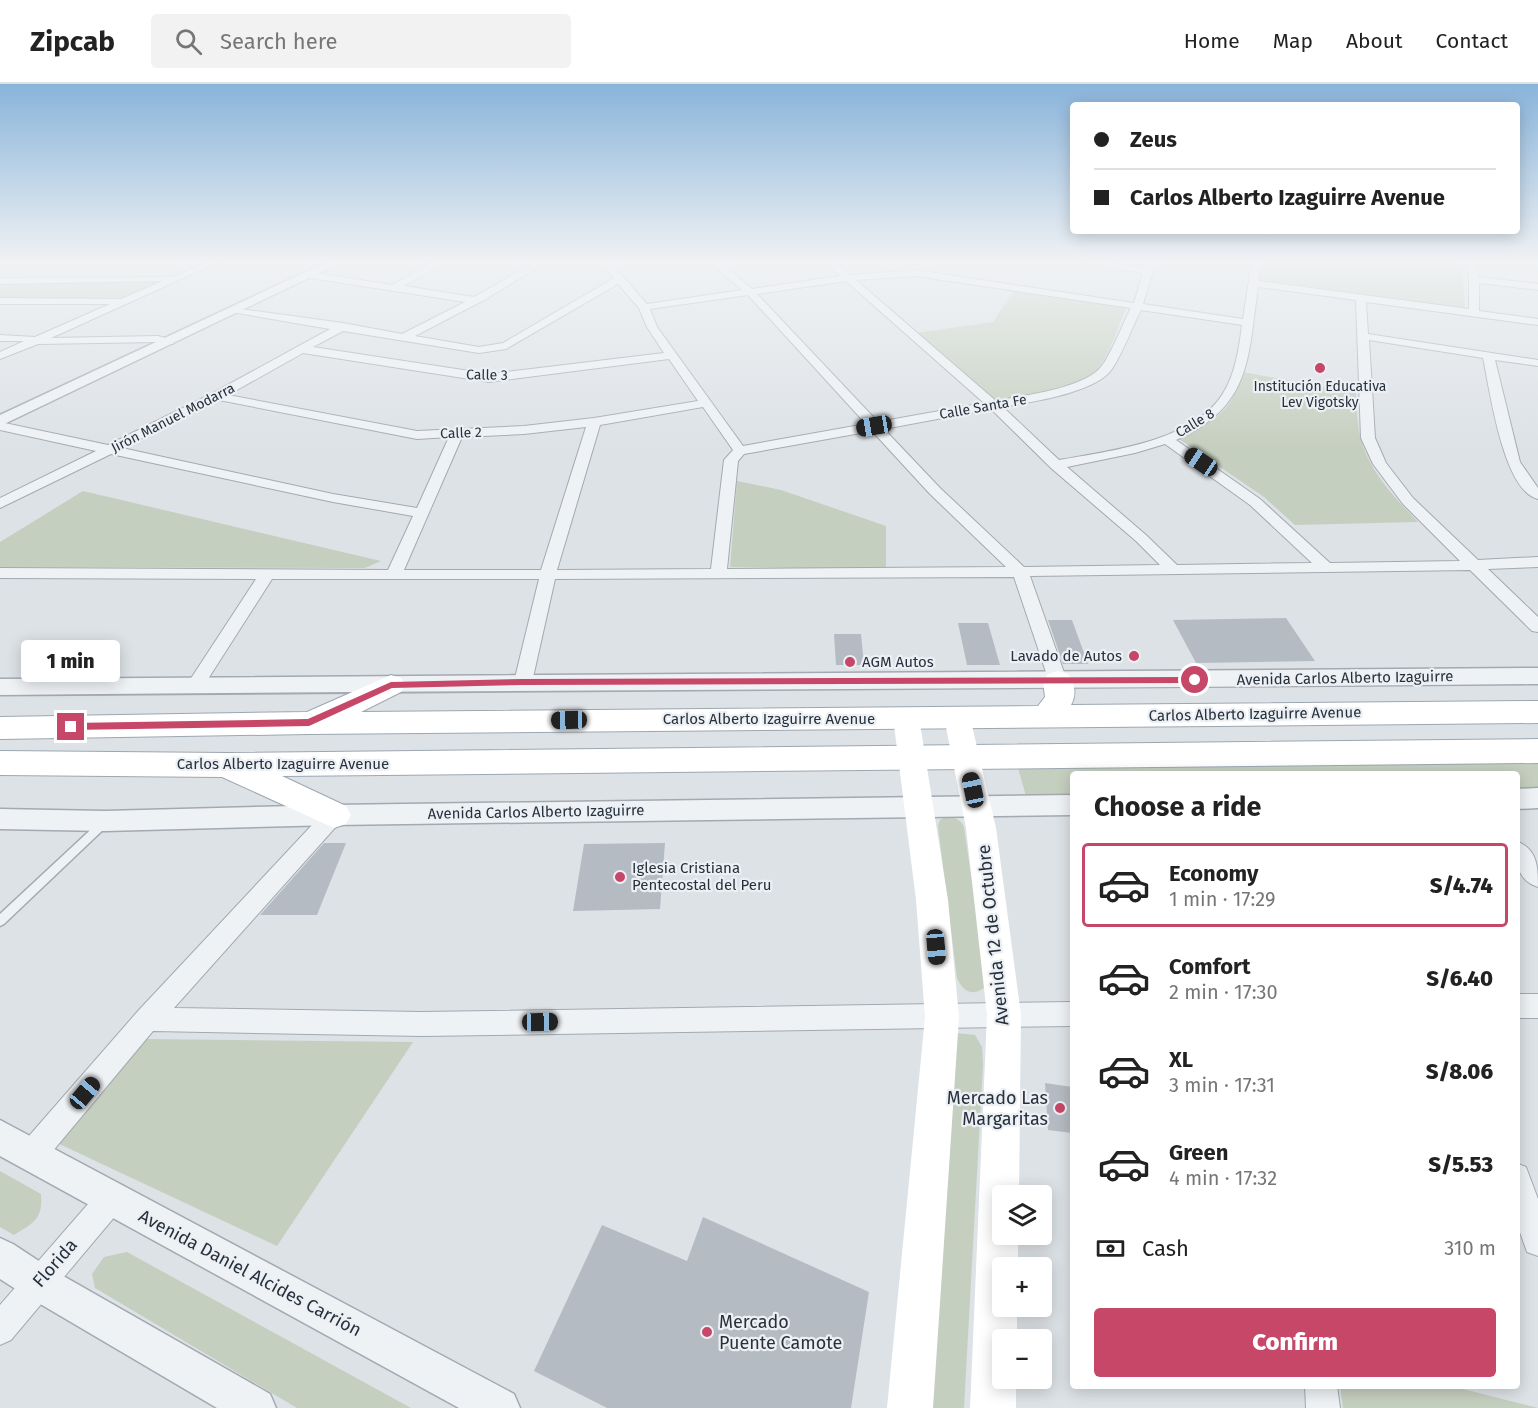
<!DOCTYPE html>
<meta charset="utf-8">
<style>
body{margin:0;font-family:"Fira Sans",sans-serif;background:#f2f2f2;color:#222;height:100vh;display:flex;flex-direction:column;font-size:22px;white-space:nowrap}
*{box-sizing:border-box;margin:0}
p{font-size:20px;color:#767676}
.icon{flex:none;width:33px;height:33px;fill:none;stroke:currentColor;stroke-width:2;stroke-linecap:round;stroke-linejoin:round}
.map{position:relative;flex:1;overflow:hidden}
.drawer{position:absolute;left:1070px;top:687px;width:450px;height:618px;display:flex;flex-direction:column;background:#fff;border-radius:6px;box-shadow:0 3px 15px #0003}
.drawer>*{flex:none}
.banner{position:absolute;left:1070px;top:18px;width:450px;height:132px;border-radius:6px;box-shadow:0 3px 15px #0003;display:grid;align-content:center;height:132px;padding:0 24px;background:#fff}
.controls{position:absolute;left:992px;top:1101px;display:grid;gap:12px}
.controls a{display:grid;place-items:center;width:60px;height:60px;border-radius:6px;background:#fff;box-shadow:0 3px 15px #0003;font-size:30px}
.end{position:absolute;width:27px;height:27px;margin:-14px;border:8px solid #c64768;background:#fff;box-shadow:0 0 0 3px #fff}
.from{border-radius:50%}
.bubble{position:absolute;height:42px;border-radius:6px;background:#fff;box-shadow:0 3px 15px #0003;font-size:20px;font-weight:800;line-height:42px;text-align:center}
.car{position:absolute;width:18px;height:36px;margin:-18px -9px;border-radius:8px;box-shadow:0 0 4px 2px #0007;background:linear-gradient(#222 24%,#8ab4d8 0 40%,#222 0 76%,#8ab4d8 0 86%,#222 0)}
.banner b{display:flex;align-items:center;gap:21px;height:57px;font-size:22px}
.banner b+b{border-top:2px solid #e0e0e0}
.banner i{width:15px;height:15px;background:#222}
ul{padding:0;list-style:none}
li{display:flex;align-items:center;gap:18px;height:84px;margin:0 12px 9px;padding:0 12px;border:3px solid transparent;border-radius:6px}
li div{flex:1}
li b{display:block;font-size:22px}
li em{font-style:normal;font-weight:800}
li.on{border-color:#c64768}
li>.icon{width:54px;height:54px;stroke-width:1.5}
h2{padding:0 24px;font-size:27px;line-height:72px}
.pay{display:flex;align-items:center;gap:15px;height:66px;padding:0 24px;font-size:22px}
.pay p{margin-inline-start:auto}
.button{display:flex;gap:12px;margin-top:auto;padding:12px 24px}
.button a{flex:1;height:69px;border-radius:6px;background:#c64768;color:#fff;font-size:24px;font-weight:800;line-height:69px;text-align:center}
header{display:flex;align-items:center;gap:36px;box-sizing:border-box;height:84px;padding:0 30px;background:#fff;border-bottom:2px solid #e0e0e0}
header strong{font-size:28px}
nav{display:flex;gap:33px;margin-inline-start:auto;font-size:21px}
.search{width:420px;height:54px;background:#f2f2f2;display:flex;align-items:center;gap:15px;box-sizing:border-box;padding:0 21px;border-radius:6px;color:#767676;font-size:22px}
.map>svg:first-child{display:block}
</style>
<header>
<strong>Zipcab</strong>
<div class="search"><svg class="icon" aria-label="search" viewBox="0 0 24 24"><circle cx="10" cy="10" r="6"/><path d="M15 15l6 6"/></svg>Search here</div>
<nav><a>Home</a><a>Map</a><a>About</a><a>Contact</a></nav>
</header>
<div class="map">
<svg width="1538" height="1324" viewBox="0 0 1538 1324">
<rect width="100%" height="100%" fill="#dde2e6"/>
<!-- green -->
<path fill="#c5cfbf" d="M1261,177L1462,179L1465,226L1258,198Z
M171,195L123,215H0V203L8,198Z
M1014,206L1127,222C1119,239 1111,268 1100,282C1081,306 1025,311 995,317L916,249L993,238Z
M1243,288L1356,309C1357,323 1357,338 1360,352C1368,386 1394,413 1418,438L1295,441L1264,413L1179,355C1214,338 1232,327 1243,288Z
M737,397L781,406L886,442V485L730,483Z
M83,407L381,477L365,484L0,483V458Z
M1538,676V705L1517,706L1516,690H1072V711L1026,712L1018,684Z
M945,733C954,733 960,734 964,743L986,895L985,903C973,913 963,908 957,894L938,742L940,736Z
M957,949L975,951L982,963L983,981L964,1324H932Z
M147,955L413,958L277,1162L55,1058Z
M0,1087L41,1110C43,1135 34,1139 14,1151L0,1143Z
M127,1168L411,1324H297L95,1204L92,1190L104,1173Z
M1340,1302H1451L1538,1324H1343Z"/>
<!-- building -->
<path fill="#b5bbc2" d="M1286,534L1315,577L1196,579L1173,536Z
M1048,536H1072L1088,580H1063Z
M958,539H988L1000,581H967Z
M834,550H861L864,581H836Z
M324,759H346L317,831H260Z
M665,759L660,825L573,827L584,760Z
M1045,999L1072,1003V1049L1048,1046Z
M703,1133L869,1208L851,1324H607L534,1287L602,1141L687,1177Z"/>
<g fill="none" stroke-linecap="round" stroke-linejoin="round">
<!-- service casing -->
<g stroke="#a3a9b0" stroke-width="3">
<path id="service" d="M103,736L106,737L108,740L106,743L4,840L0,842V830L100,737Z"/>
</g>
<!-- minor casing -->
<g stroke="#a3a9b0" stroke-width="2">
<path id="minor" d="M208,177H221L51,254L158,252L173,256V260L158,258L38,260L0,275V268L24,257H0V251L35,253L110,220H0V214L121,215L163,197L0,200V194L173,193Z
M436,177H448L404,202L474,213L537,177H548L486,215L415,252L479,263L503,259L614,194L600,177H609L647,220L742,206L708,177H718L752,205L840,192L824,177H834L850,191L916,186L1134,219L1143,189L1071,177H1098L1144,184L1146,177H1156L1143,220L1243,235L1252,177H1262L1258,197L1469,225V195L1466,177H1476L1478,193L1538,200V206L1479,199V227L1538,235V241L1366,218L1368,250L1538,276V282L1495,276L1520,378L1538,404V415C1503,407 1490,306 1483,274L1369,256L1375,354L1386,379L1413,414L1478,476L1538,473V483L1488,485L1538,533V548L1532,547L1470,486L1030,492L1067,597L1064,601L1058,603L1052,601L1049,597L1014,493L555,495L532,598L529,602L523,604L517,602L514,598L539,495H272L201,606L195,608L189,606L186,602L256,495L0,494V484L388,486L413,432L333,418L111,370L0,424V414L96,367L0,346V338L108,361L213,309L330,245L237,229L232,226L233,224L343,239L402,250L465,218L310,194L305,191L310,188L392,201ZM916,192L1131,224C1123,239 1111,271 1101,283C1082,305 1025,311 996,317L856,196ZM846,197L984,319L878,338L757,210ZM618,200L639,224L647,243L664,269L489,290L313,263L343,247L479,269L506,265ZM1258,203L1356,216L1361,354L1373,380L1403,420L1460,477L1330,479L1260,415L1176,356C1252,323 1248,273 1258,203ZM748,211L866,340L743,362L657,243L650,225ZM1141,226L1242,241C1239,265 1235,291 1222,311C1191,358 1109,367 1059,376L1003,323C1030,318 1096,309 1112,285C1124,267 1131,245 1141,226ZM303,269L489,298L669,275L698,317L594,334L524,342L417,347L228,311ZM219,316L417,355L449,353L417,424L333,410L122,364ZM703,323L733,366L724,376L711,485L557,486L600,341ZM991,325L1051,384L1136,457L1160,481L1024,483L940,404L884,345ZM586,343L541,486H404L462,353L524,350ZM872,347L930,410L1006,483L727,485L738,377L744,370ZM1165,360L1250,421L1312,479L1177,481L1146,451L1067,383L1135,369Z
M334,723L341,725L344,731L341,737L174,924L422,928L1072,918V942L422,952L153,947L42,1080L32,1084L22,1080L18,1070L22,1060L138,927L327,725Z
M1516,757C1538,765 1538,784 1538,803C1516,796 1516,777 1516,757Z
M1516,910H1538V934H1516Z
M1516,1079L1526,1083L1538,1115V1172L1527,1168L1516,1137Z
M112,1100L122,1104L126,1114L122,1124L11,1256L0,1261V1221L102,1104Z
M1305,1302H1337L1340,1324H1306Z"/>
</g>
<!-- tertiary casing -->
<g stroke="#a3a9b0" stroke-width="3">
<path id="tertiary" d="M329,177H344L0,342V331Z
M1538,584V600C1025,605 513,606 0,611V595Z
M1538,704V724L1516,725V705Z
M1072,711V731L334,741L105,747L0,745V725L105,727L334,721Z
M0,1036L514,1310L520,1324H459L0,1072Z
M0,1154L13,1160L51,1185L270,1310L276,1324H217L25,1211L0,1195Z"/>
</g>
<!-- primary casing -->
<g stroke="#9da7b1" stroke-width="2">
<path id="primary" d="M1058,587L1068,590C1075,600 1077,610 1071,621L1538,617V639L309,650L0,655V633L307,628L391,591L401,594L406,601L401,608L361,628L1038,622L1045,613L1043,597L1048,590Z
M1538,655V679L282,692L346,722L351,731L346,740L334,744L222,693L0,691V667L227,669Z"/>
</g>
<!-- service -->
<use href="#service" fill="#eff2f5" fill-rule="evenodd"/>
<!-- minor -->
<use href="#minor" fill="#eff2f5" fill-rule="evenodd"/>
<!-- tertiary -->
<use href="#tertiary" fill="#eff2f5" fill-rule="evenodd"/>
<!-- secondary -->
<path fill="#fff" fill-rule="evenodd" d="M906,624L915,626L919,633L948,816L959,933L933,1324H887L925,933L916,816L893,633L897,626Z
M957,624L966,626L970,633L996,744L1021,931L1019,1112H1002V1150H1018V1184H1002V1222H1017V1256H1002V1294H1016V1324H970L987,931L966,744L944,633L948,626Z"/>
<!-- primary -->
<use href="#primary" fill="#fff" fill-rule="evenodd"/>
</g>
<!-- sky -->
<linearGradient id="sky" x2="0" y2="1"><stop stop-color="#89b4da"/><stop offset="0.49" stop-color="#f0f2f4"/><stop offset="1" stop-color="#f0f2f4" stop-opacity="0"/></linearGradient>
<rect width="1538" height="363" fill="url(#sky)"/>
<!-- route -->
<path fill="#c64768" d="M1195,593L1199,596L1195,599L523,601L392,604L309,642L71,646L67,643L71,639L308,635L391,598L523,595Z"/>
<!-- markers -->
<g fill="#c64768" stroke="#ecf0f4" stroke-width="2">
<circle cx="1320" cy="284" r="6"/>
<circle cx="1134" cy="572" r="6"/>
<circle cx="850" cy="578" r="6"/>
<circle cx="620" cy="793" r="6"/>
<circle cx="1060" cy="1024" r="6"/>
<circle cx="707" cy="1248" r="6"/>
</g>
<g text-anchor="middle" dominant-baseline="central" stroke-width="4.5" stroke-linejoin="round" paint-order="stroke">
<!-- far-street labels -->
<g font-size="14" fill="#27313c" stroke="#ecf0f4">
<text transform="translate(487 291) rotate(1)">Calle 3</text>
<text transform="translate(983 323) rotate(-10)">Calle Santa Fe</text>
<text transform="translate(173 334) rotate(-27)">Jirón Manuel Modarra</text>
<text transform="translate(1195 339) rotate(-31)">Calle 8</text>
<text transform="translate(461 349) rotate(-2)">Calle 2</text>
</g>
<!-- far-poi labels -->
<g font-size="14" fill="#27313c" stroke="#ecf0f4">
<text x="1320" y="302">Institución Educativa<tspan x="1320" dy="16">Lev Vigotsky</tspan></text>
</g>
<!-- poi labels -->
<g font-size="15" fill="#27313c" stroke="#ecf0f4" text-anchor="start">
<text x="1122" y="572" text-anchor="end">Lavado de Autos</text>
<text x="862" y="578">AGM Autos</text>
<text x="632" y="784">Iglesia Cristiana<tspan x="632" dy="17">Pentecostal del Peru</tspan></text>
</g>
<!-- street labels -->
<g font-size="15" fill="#27313c" stroke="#ecf0f4">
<text transform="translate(1345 594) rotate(-1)">Avenida Carlos Alberto Izaguirre</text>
<text transform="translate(1255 630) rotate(-1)">Carlos Alberto Izaguirre Avenue</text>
<text x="769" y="635">Carlos Alberto Izaguirre Avenue</text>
<text x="283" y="680">Carlos Alberto Izaguirre Avenue</text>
<text transform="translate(536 728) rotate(-1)">Avenida Carlos Alberto Izaguirre</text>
</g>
<!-- near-street labels -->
<g font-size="18" fill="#27313c" stroke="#ecf0f4">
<text transform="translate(993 851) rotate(-96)">Avenida 12 de Octubre</text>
<text transform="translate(55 1179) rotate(-49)">Florida</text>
<text transform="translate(250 1189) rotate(28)">Avenida Daniel Alcides Carrión</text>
</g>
<!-- near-poi labels -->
<g font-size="18" fill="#27313c" stroke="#ecf0f4" text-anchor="end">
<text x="1048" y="1014">Mercado Las<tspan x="1048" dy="21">Margaritas</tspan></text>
<text x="719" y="1238" text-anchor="start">Mercado<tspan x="719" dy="21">Puente Camote</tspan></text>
</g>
</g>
</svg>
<div class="controls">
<a><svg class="icon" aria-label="layers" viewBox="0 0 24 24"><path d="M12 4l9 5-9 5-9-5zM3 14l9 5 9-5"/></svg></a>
<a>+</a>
<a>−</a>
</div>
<i class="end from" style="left:1195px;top:596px"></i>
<i class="end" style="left:71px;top:643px"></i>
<div class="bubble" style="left:21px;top:556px;width:99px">1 min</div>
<i class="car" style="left:874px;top:342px;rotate:260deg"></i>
<i class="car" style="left:1201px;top:378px;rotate:304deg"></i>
<i class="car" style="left:569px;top:636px;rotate:269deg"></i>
<i class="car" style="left:973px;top:706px;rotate:348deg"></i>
<i class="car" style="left:936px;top:863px;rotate:175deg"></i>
<i class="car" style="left:540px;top:938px;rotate:89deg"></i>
<i class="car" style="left:85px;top:1009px;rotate:40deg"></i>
<div class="banner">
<b><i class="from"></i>Zeus</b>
<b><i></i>Carlos Alberto Izaguirre Avenue</b>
</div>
<section class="drawer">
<h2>Choose a ride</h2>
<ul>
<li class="on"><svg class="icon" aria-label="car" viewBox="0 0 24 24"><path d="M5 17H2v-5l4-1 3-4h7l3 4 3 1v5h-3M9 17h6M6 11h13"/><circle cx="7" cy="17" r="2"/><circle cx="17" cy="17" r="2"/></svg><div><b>Economy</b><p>1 min · 17:29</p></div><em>S/4.74</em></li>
<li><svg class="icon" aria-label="car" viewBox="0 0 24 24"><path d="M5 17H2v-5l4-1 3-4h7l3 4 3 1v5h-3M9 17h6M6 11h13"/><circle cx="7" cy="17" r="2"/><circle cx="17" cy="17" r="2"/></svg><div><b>Comfort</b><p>2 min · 17:30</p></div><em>S/6.40</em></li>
<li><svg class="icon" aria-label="car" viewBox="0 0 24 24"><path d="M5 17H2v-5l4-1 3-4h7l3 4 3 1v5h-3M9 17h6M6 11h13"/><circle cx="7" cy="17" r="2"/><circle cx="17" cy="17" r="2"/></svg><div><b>XL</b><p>3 min · 17:31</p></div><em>S/8.06</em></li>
<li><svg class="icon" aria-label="car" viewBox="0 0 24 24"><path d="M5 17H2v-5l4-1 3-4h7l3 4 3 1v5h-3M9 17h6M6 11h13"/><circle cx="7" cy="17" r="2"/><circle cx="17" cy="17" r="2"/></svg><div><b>Green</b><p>4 min · 17:32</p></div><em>S/5.53</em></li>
</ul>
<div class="pay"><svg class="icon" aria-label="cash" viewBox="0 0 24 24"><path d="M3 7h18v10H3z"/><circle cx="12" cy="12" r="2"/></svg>Cash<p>310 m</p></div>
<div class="button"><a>Confirm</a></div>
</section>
</div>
